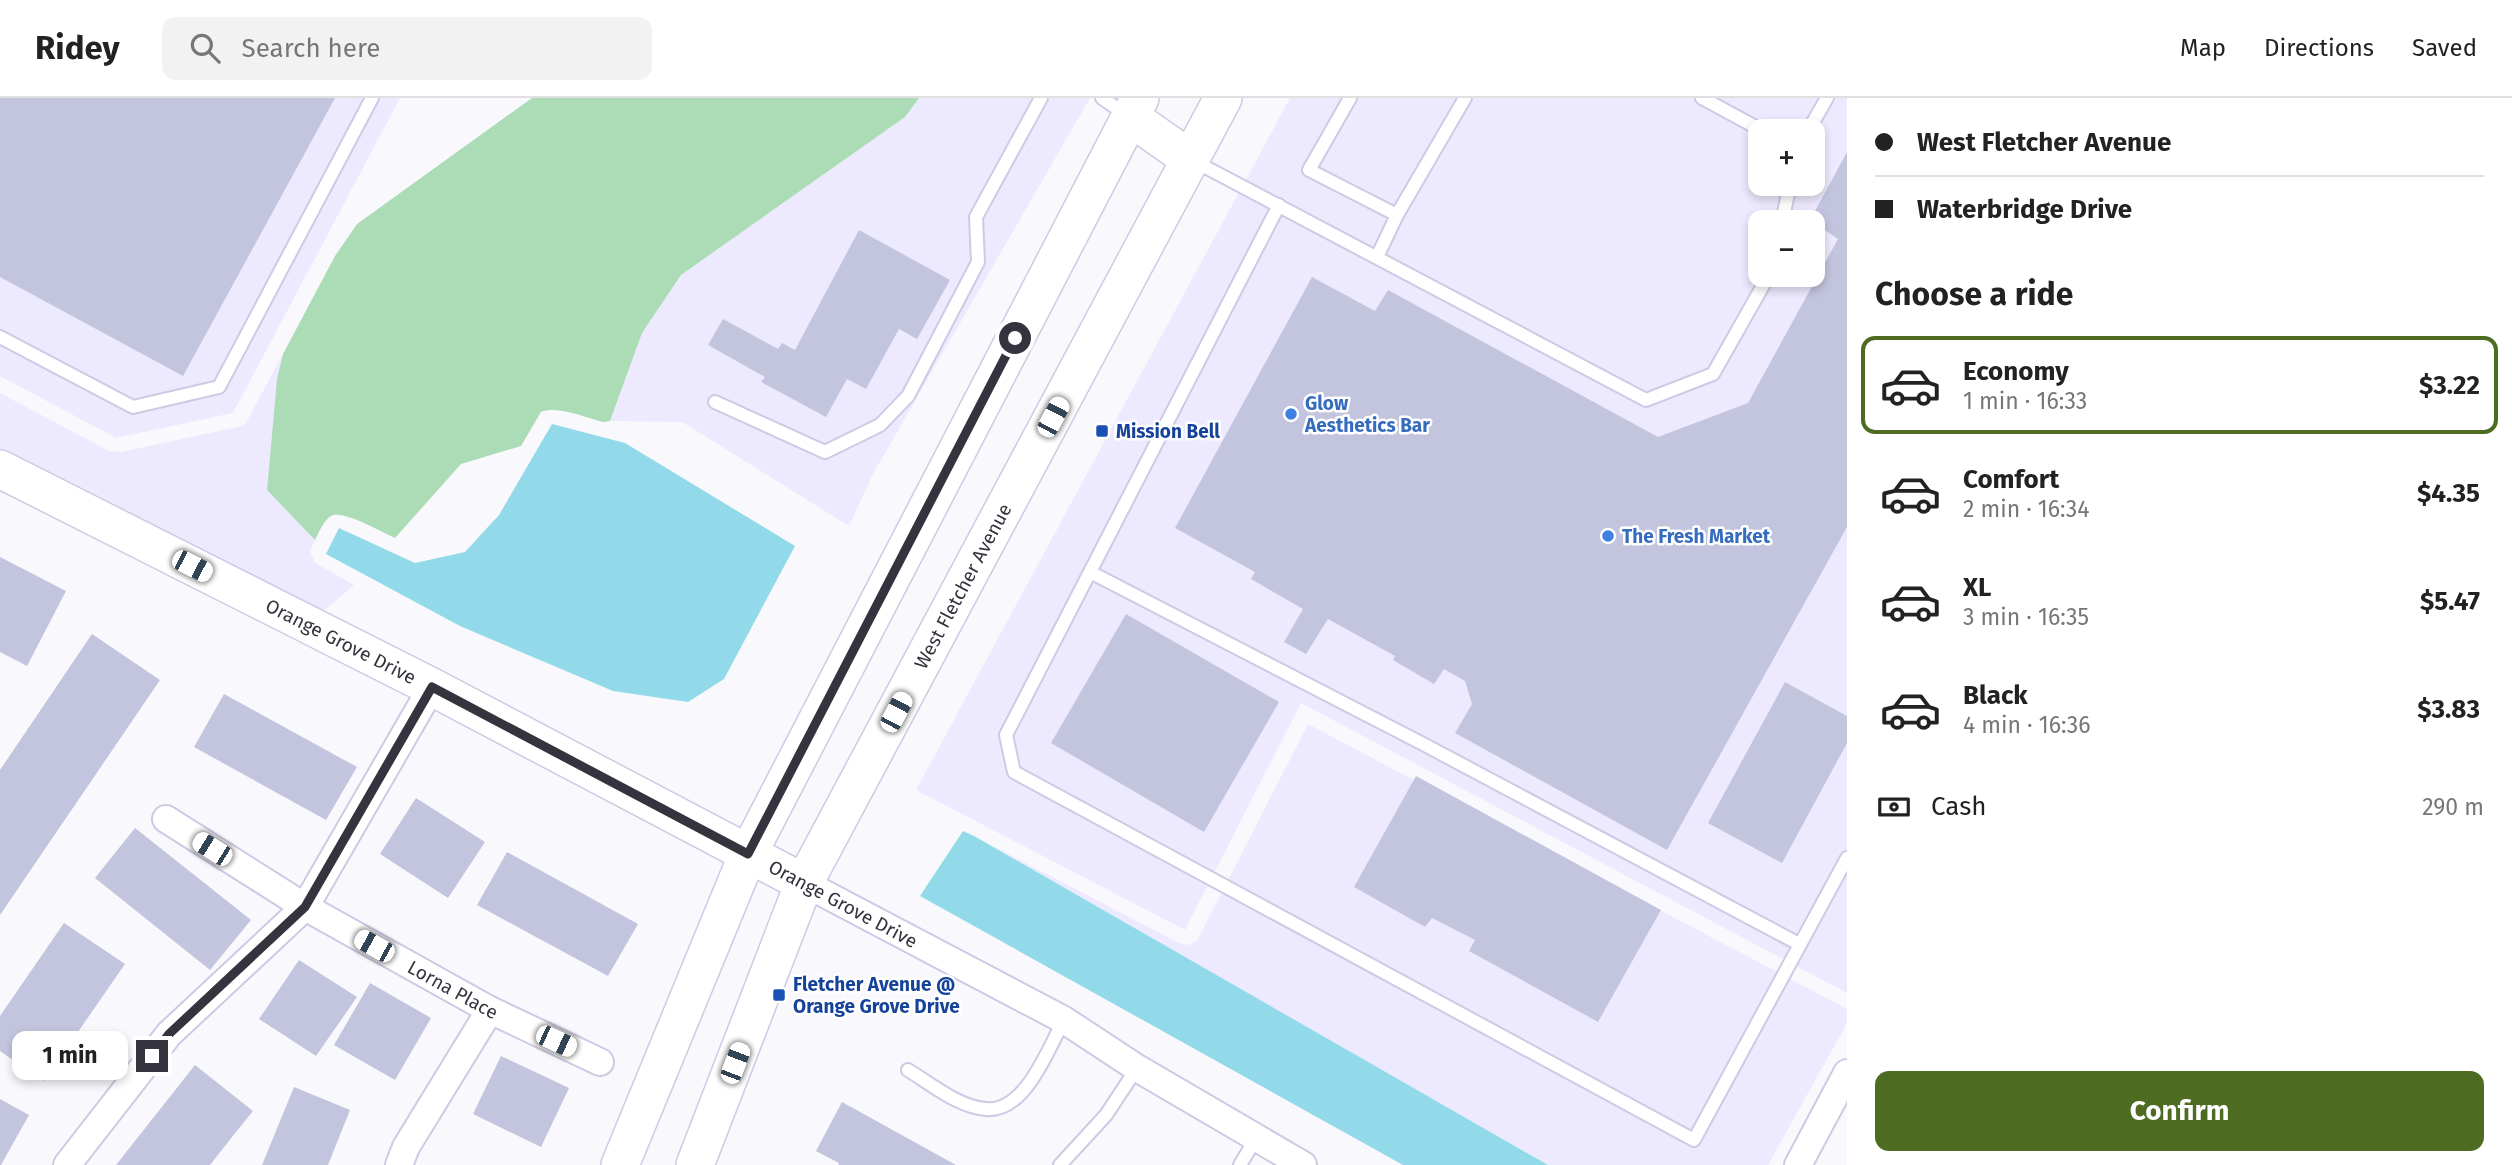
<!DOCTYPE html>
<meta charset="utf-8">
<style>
body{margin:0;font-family:"Fira Sans",sans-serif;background:#f2f2f2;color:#222;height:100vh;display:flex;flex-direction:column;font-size:26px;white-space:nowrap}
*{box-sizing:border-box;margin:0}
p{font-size:23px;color:#767676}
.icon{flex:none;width:38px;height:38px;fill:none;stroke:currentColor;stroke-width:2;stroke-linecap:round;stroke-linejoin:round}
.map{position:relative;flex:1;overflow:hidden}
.drawer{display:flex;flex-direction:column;background:#fff;width:665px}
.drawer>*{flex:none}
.hud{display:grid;align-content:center;height:154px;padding:0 28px;background:#fff}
.fabs{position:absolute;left:1748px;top:21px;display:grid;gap:14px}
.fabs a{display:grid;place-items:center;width:77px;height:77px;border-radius:14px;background:#fff;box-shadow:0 4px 10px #0003;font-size:35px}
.end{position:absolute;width:32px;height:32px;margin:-16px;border:9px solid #35333d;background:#fff;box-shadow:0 0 0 4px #fff}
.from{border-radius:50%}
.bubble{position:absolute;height:49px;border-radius:14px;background:#fff;box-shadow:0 4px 10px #0003;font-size:23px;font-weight:700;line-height:49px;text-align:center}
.car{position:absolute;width:21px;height:42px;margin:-21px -10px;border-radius:9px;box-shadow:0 0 5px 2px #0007;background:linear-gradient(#fff 24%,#345 0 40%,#fff 0 76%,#345 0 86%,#fff 0)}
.hud b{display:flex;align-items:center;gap:24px;height:66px;font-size:26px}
.hud b+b{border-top:2px solid #e0e0e0}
.hud i{width:18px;height:18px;background:#222}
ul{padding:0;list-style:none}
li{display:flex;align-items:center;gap:21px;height:98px;margin:0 14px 10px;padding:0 14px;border:4px solid transparent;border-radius:14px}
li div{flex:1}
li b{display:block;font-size:26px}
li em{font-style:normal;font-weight:700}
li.selected{border-color:#4d6c22}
li>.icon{width:63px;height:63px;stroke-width:1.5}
h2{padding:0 28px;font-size:32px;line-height:84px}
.pay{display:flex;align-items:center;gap:18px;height:77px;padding:0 28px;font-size:26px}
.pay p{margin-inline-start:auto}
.cta{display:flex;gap:14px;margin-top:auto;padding:14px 28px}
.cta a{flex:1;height:80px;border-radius:14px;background:#4d6c22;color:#fff;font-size:28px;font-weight:700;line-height:80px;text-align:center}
header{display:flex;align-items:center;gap:42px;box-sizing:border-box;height:98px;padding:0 35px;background:#fff;border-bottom:2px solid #e0e0e0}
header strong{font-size:33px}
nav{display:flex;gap:38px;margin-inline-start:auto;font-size:24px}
.search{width:490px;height:63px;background:#f2f2f2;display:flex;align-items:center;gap:18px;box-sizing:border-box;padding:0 24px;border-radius:14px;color:#767676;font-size:26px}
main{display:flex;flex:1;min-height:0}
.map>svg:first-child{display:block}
</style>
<header>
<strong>Ridey</strong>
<div class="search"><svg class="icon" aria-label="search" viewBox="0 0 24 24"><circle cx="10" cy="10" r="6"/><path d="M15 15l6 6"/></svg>Search here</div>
<nav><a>Map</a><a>Directions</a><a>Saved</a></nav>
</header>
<main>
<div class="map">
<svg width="1847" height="1067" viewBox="0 0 1847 1067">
<rect width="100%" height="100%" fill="#f9f8fd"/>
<!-- built -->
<path fill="#edeaff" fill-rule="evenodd" d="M0,0H400L233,315L116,340L0,278Z
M919,0H1090L874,374L849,428L682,324L610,323L642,235L681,177L905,19Z
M1290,0H1847V895L1301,605L1185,832L916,692ZM1760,33H1813V86H1760ZM1760,124H1813V177H1760Z
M283,256L277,281L267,392L315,442L310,453L315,465L354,487L321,515L0,353V295L109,353L121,354L242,328L247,323Z
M1308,626L1847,911V925L1768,1067H1548L974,738L1179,845L1188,847L1197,843L1199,839Z"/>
<!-- green -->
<path fill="#abdcb5" d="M532,0H919L905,19L681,177L642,235L610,323L603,324C585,320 559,307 541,314L521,348L461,366L395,440C382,434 342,411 331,418C324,422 319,434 315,442L267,392L277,281L283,256L335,158L357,126Z"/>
<!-- water -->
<path fill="#92daea" d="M552,326L625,345L795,448L724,581L688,604L613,593L460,528L326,456L339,430L415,465L465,454L499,417Z
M963,733L974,738L1548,1067H1403L920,798Z"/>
<!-- building -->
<path fill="#c3c4de" d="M0,0H335L183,278L0,179Z
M1847,54V429L1667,752L1455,635L1472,606L1465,583L1444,571L1434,586L1393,562L1395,558L1328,521L1306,556L1284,544L1303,511L1251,481L1255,474L1175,430L1312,179L1375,213L1388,192L1658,339L1748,305L1838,141L1813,124H1809Z
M859,132L950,182L917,241L899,231L866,291L847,281L826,319L761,284L765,279L708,247L723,221L778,251L782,245L795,252Z
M0,459L66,493L27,568L0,554Z
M1126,516L1279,604L1204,734L1051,645Z
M92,536L160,582L0,817V672Z
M1785,584L1847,618V645L1782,765L1708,725Z
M224,596L357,669L326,722L194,649Z
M1416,678L1661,812L1598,924L1469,853L1475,842L1432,820L1425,829L1354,789Z
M416,700L485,744L448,800L380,756Z
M135,730L251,822L210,872L95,780Z
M507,754L638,826L608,878L477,807Z
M64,825L125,866L44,983L0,953V918Z
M299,862L357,899L316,958L259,921Z
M370,885L431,920L395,982L334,947Z
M501,958L569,990L541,1049L473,1016Z
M195,967L253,1013L232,1039L210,1067H116Z
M294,989L350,1012L328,1067H262Z
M0,1001L29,1017L1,1067H0Z
M842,1004L956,1067H838L839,1065L816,1053Z"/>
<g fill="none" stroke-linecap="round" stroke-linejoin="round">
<!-- lane casing -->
<g stroke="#cecae4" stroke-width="16">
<path id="lane" d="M1102,0L1128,18
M1350,0L1309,72L1397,117L1377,159
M1702,0L1763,33
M1808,33L1827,0
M1192,62L1646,302L1713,276L1769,177
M1279,107L1006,637L1014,674L1694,1042L1847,760
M1397,117L1465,0
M1782,124L1790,86
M0,239L133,309L219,289L372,0
M715,304L825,354L880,327L908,298L978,164L976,119L1041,0
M1090,474L1425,647L1799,846
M908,972C931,986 958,1009 986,1011C1025,1015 1048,951 1064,922
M1060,1067L1106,1017L1137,970
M1240,1067L1256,1040"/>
</g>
<!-- street casing -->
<g stroke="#cecae4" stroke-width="30">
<g id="street">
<path id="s1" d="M166,721L305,809L490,912L600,964"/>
<path d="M804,785L1064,922L1137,970L1303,1067"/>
<path d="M67,1067L169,936L305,809L432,589"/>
<path d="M399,1067L406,1049L490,912"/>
<path d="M1798,1067L1847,975"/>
</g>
</g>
<!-- secondary casing -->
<g stroke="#cecae4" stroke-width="40">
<g id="secondary">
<path d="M1130,19L1190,61"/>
<path id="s2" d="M0,371L432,589L804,785"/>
<path d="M620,1067L748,756L1140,0"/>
<path id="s3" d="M695,1067L804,785L1223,0"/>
</g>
</g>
<!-- lane -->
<use href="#lane" stroke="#fff" stroke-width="12"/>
<!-- street -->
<use href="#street" stroke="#fff" stroke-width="26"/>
<!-- secondary -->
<use href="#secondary" stroke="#fff" stroke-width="37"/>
</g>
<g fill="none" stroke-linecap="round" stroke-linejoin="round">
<!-- route -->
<path stroke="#35333d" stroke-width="9" d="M152,958L169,936L305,809L432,589L748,756L1015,240"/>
</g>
<!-- markers -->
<g fill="#3f7fe0" stroke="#fff" stroke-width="2.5">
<circle cx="1291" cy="316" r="7"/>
<circle cx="1608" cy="438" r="7"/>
</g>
<g fill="#1a4fb4" stroke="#fff" stroke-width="2.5">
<rect x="1095" y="326" width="14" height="14" rx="3.5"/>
<rect x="772" y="890" width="14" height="14" rx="3.5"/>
</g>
<g text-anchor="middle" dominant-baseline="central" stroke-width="5" stroke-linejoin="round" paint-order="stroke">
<!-- shop labels -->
<g font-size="19" font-weight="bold" fill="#366cbe" stroke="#fff" text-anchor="start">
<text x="1305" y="305">Glow<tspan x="1305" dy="22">Aesthetics Bar</tspan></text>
<text x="1622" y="438">The Fresh Market</text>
</g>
<!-- transit labels -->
<g font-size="19" font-weight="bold" fill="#164399" stroke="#fff" text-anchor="start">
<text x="1116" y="333">Mission Bell</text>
<text x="793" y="886">Fletcher Avenue @<tspan x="793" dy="22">Orange Grove Drive</tspan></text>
</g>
<!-- street labels -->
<g font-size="19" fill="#35333d" stroke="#fff">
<text stroke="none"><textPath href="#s3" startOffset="639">West Fletcher Avenue</textPath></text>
<text stroke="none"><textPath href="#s2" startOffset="382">Orange Grove Drive</textPath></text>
<text transform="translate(843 806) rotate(28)">Orange Grove Drive</text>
<text stroke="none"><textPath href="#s1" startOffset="334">Lorna Place</textPath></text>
</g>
</g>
</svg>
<div class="fabs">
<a>+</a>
<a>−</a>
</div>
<i class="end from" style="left:1015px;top:240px"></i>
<i class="end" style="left:152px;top:958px"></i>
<div class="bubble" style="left:12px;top:933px;width:116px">1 min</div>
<i class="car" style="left:1053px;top:319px;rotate:28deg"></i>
<i class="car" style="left:192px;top:468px;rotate:117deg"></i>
<i class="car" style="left:896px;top:614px;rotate:28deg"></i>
<i class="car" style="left:212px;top:751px;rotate:302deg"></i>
<i class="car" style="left:374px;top:848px;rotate:299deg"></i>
<i class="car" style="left:556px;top:943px;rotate:115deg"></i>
<i class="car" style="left:735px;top:965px;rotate:21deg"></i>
</div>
<section class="drawer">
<div class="hud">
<b><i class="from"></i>West Fletcher Avenue</b>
<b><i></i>Waterbridge Drive</b>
</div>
<h2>Choose a ride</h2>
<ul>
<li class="selected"><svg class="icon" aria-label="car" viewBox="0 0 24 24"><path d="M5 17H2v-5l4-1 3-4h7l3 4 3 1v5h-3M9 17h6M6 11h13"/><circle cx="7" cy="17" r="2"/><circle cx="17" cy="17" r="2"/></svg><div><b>Economy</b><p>1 min · 16:33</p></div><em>$3.22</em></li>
<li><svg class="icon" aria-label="car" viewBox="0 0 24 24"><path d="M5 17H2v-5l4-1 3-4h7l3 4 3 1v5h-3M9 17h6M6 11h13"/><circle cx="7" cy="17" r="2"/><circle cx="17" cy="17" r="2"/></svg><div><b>Comfort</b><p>2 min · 16:34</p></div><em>$4.35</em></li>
<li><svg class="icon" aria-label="car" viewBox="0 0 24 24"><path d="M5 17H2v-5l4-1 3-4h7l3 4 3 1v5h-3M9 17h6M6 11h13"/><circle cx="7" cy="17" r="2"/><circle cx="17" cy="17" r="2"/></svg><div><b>XL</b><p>3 min · 16:35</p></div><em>$5.47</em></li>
<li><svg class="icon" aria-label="car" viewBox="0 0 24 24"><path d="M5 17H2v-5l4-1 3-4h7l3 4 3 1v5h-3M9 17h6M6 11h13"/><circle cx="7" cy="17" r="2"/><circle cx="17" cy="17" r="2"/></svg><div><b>Black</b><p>4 min · 16:36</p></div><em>$3.83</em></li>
</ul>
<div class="pay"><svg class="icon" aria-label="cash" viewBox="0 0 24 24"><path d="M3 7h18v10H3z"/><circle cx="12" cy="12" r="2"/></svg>Cash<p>290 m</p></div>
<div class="cta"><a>Confirm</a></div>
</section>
</main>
